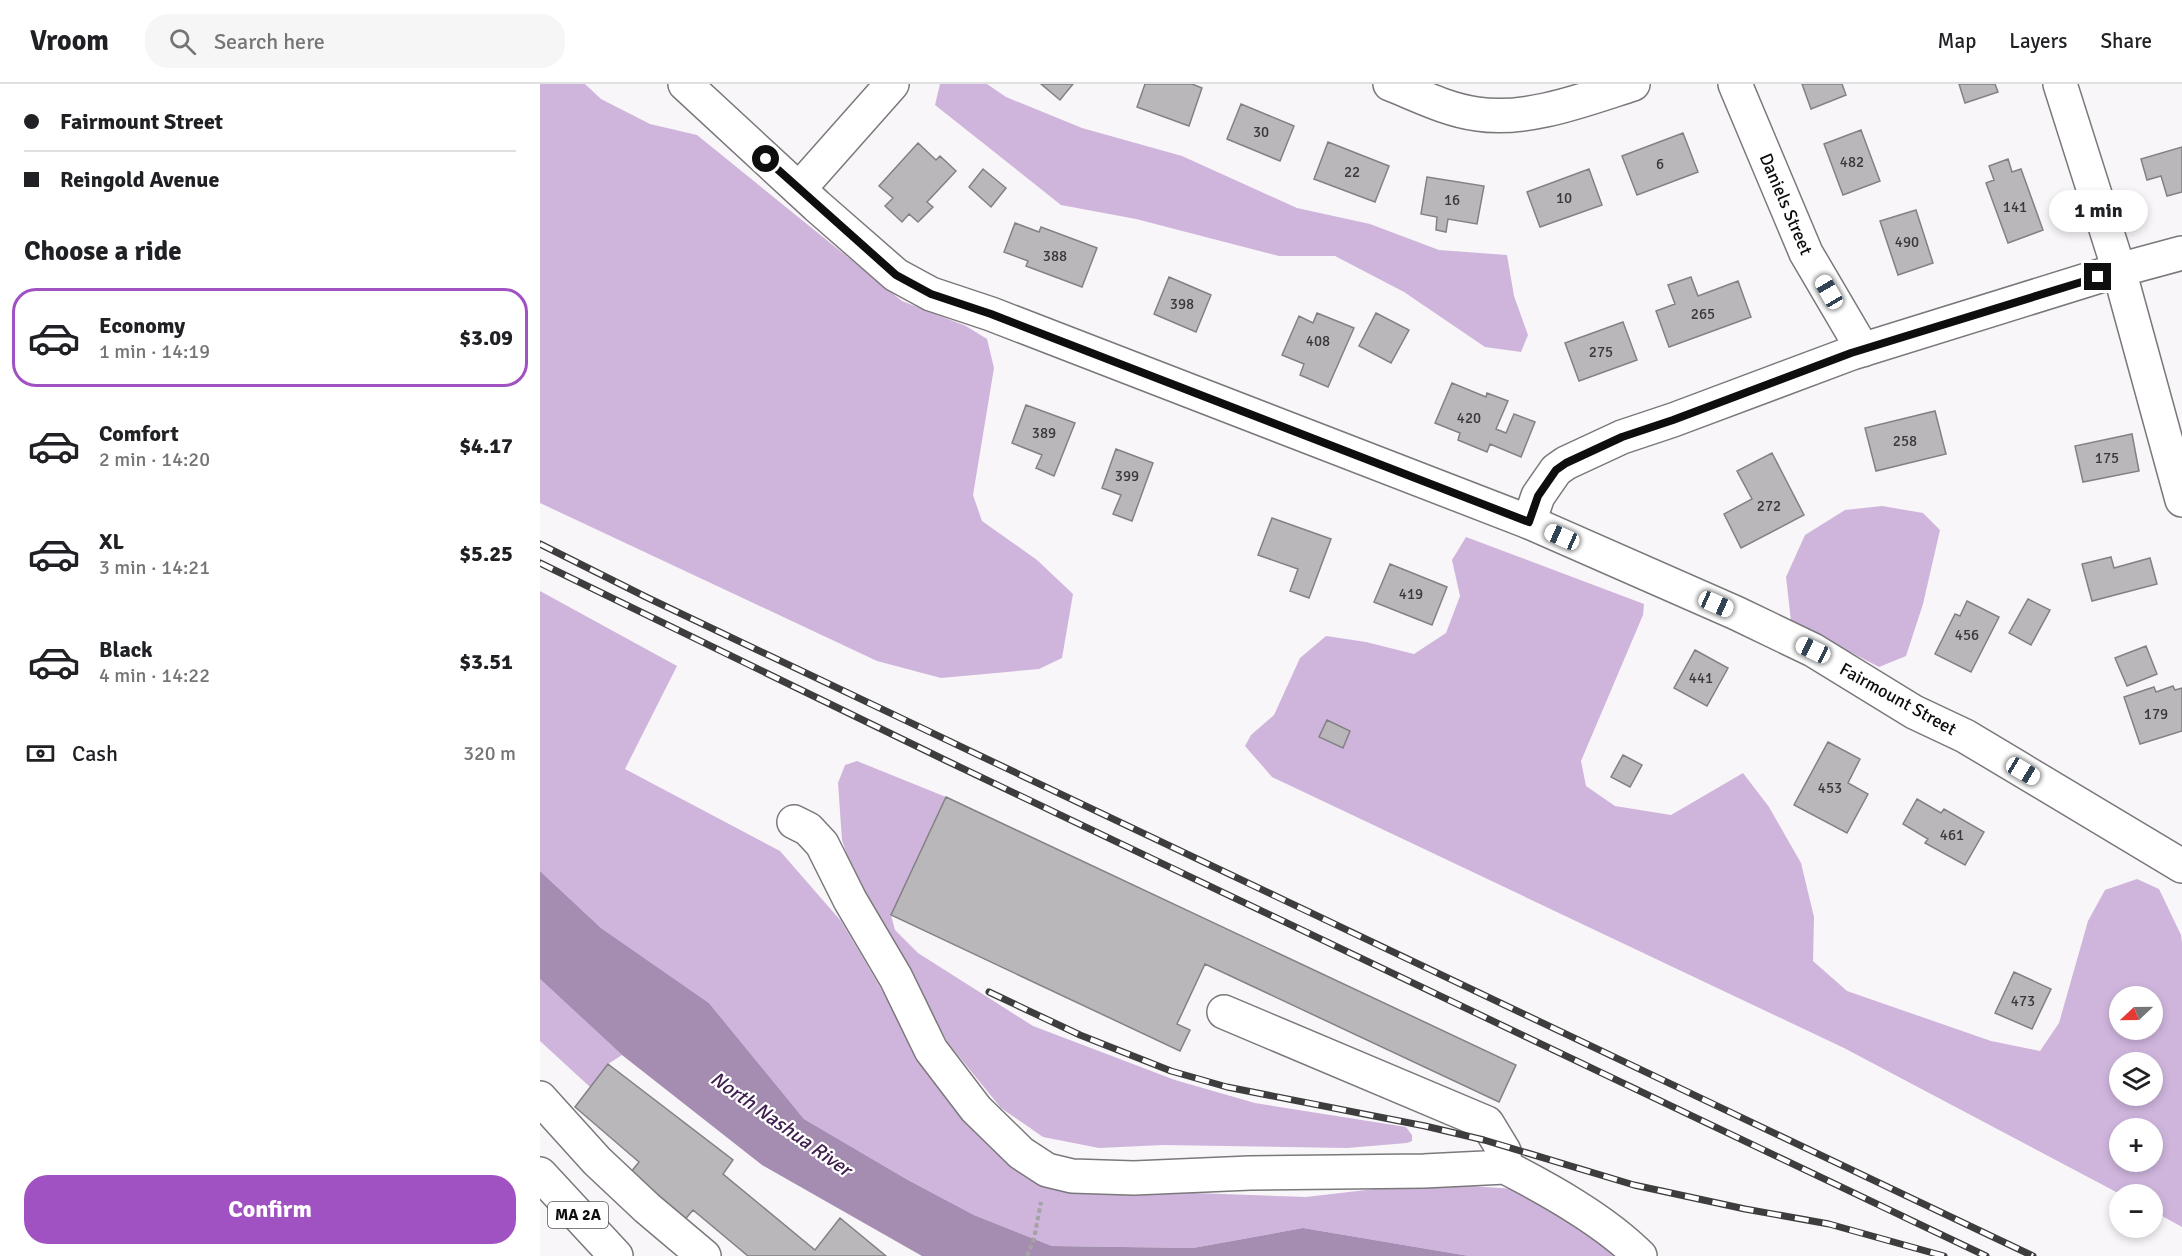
<!DOCTYPE html>
<meta charset="utf-8">
<style>
body{margin:0;font-family:Signika,sans-serif;background:#f6f6f6;color:#202124;height:100vh;display:flex;flex-direction:column;font-size:22px;white-space:nowrap}
*{box-sizing:border-box;margin:0}
p{font-size:20px;color:#757577}
.icon{flex:none;width:33px;height:33px;fill:none;stroke:currentColor;stroke-width:2;stroke-linecap:round;stroke-linejoin:round}
.map{position:relative;flex:1;overflow:hidden}
.details{display:flex;flex-direction:column;background:#fff;width:540px}
.details>*{flex:none}
.hud{display:grid;align-content:center;height:132px;padding:0 24px;background:#fff}
.needle{width:39px;rotate:248deg}
.controls{position:absolute;left:1569px;top:902px;display:grid;gap:12px}
.controls a{display:grid;place-items:center;width:54px;height:54px;border-radius:50%;background:#fff;box-shadow:0 3px 9px #0003;font-size:30px}
.end{position:absolute;width:27px;height:27px;margin:-14px;border:8px solid #0f0e0f;background:#fff;box-shadow:0 0 0 3px #fff}
.from{border-radius:50%}
.bubble{position:absolute;height:42px;border-radius:21px;background:#fff;box-shadow:0 3px 9px #0003;font-size:20px;font-weight:700;line-height:42px;text-align:center}
.car{position:absolute;width:18px;height:36px;margin:-18px -9px;border-radius:8px;box-shadow:0 0 4px 2px #0007;background:linear-gradient(#fff 24%,#345 0 40%,#fff 0 76%,#345 0 86%,#fff 0)}
.hud b{display:flex;align-items:center;gap:21px;height:57px;font-size:22px}
.hud b+b{border-top:2px solid #e0e0e0}
.hud i{width:15px;height:15px;background:#202124}
ul{padding:0;list-style:none}
li{display:flex;align-items:center;gap:18px;height:99px;margin:0 12px 9px;padding:0 12px;border:3px solid transparent;border-radius:24px}
li div{flex:1}
li b{display:block;font-size:22px}
li em{font-style:normal;font-weight:700}
li.selected{border-color:#a051c2}
li>.icon{width:54px;height:54px;stroke-width:1.5}
h2{padding:0 24px;font-size:27px;line-height:72px}
.pay{display:flex;align-items:center;gap:15px;height:66px;padding:0 24px;font-size:22px}
.pay p{margin-inline-start:auto}
.primary-button{display:flex;gap:12px;margin-top:auto;padding:12px 24px}
.primary-button a{flex:1;height:69px;border-radius:24px;background:#a051c2;color:#fff;font-size:24px;font-weight:700;line-height:69px;text-align:center}
header{display:flex;align-items:center;gap:36px;box-sizing:border-box;height:84px;padding:0 30px;background:#fff;border-bottom:2px solid #e0e0e0}
header strong{font-size:28px}
nav{display:flex;gap:33px;margin-inline-start:auto;font-size:21px}
.search{width:420px;height:54px;background:#f6f6f6;display:flex;align-items:center;gap:15px;box-sizing:border-box;padding:0 21px;border-radius:24px;color:#757577;font-size:22px}
main{display:flex;flex:1;min-height:0}
.map>svg:first-child{display:block}
</style>
<header>
<strong>Vroom</strong>
<div class="search"><svg class="icon" aria-label="search" viewBox="0 0 24 24"><circle cx="10" cy="10" r="6"/><path d="M15 15l6 6"/></svg>Search here</div>
<nav><a>Map</a><a>Layers</a><a>Share</a></nav>
</header>
<main>
<section class="details">
<div class="hud">
<b><i class="from"></i>Fairmount Street</b>
<b><i></i>Reingold Avenue</b>
</div>
<h2>Choose a ride</h2>
<ul>
<li class="selected"><svg class="icon" aria-label="car" viewBox="0 0 24 24"><path d="M5 17H2v-5l4-1 3-4h7l3 4 3 1v5h-3M9 17h6M6 11h13"/><circle cx="7" cy="17" r="2"/><circle cx="17" cy="17" r="2"/></svg><div><b>Economy</b><p>1 min · 14:19</p></div><em>$3.09</em></li>
<li><svg class="icon" aria-label="car" viewBox="0 0 24 24"><path d="M5 17H2v-5l4-1 3-4h7l3 4 3 1v5h-3M9 17h6M6 11h13"/><circle cx="7" cy="17" r="2"/><circle cx="17" cy="17" r="2"/></svg><div><b>Comfort</b><p>2 min · 14:20</p></div><em>$4.17</em></li>
<li><svg class="icon" aria-label="car" viewBox="0 0 24 24"><path d="M5 17H2v-5l4-1 3-4h7l3 4 3 1v5h-3M9 17h6M6 11h13"/><circle cx="7" cy="17" r="2"/><circle cx="17" cy="17" r="2"/></svg><div><b>XL</b><p>3 min · 14:21</p></div><em>$5.25</em></li>
<li><svg class="icon" aria-label="car" viewBox="0 0 24 24"><path d="M5 17H2v-5l4-1 3-4h7l3 4 3 1v5h-3M9 17h6M6 11h13"/><circle cx="7" cy="17" r="2"/><circle cx="17" cy="17" r="2"/></svg><div><b>Black</b><p>4 min · 14:22</p></div><em>$3.51</em></li>
</ul>
<div class="pay"><svg class="icon" aria-label="cash" viewBox="0 0 24 24"><path d="M3 7h18v10H3z"/><circle cx="12" cy="12" r="2"/></svg>Cash<p>320 m</p></div>
<div class="primary-button"><a>Confirm</a></div>
</section>
<div class="map">
<svg width="1642" height="1172" viewBox="0 0 1642 1172">
<rect width="100%" height="100%" fill="#f8f6f9"/>
<!-- forest -->
<path fill="#cfb5dc" fill-rule="evenodd" d="M0,0H45L61,15L110,40L157,51L362,217L426,242L447,255L454,284L433,411L442,437L497,476L533,510L522,574L499,585L401,594L337,577L0,419Z
M400,0H447L466,13L542,44L642,72L757,124L830,140L899,166L967,171L974,212L988,251L981,268L945,263L864,208L795,172H739L596,135L521,121L395,21Z
M1342,422L1383,429L1400,446L1383,520L1366,572L1339,583L1251,537L1246,493L1265,451L1305,426Z
M926,453L1104,520L1103,531L1041,677L1046,702L1075,722L1131,731L1203,689L1229,723L1261,779L1274,833L1273,877L1307,907L1451,957L1500,967L1519,939L1548,837L1565,806L1597,795L1619,805L1641,851L1642,859V1143L1613,1127L1612,1110H1580L1304,964L732,693L705,662L711,651L734,631L760,574L786,552L826,558L874,570L906,549L920,512L912,476ZM1580,912H1612V945H1580ZM1580,978H1612V1011H1580ZM1580,1044H1612V1077H1580Z
M0,507L137,582L85,685L240,767L301,837L371,955L453,1066L504,1100L571,1106L766,1113L886,1099L975,1105L1048,1147L1075,1172H929L763,1144L653,1164L512,1162L434,1131L368,1096L264,1035L169,919L61,844L0,787Z
M317,677L406,713L351,831L355,846L378,869L493,942L635,996L715,1019L866,1043L872,1051V1057L867,1059L807,1064L623,1061L559,1064L503,1053L461,1024L408,959L312,786L302,756L298,699L305,681Z
M0,895L82,971L68,980L50,1003L0,957Z"/>
<!-- water -->
<path fill="#a58db1" d="M0,787L61,844L169,919L264,1035L368,1096L434,1131L512,1162L653,1164L763,1144L929,1172H382L222,1081L82,971L0,895Z"/>
<!-- building -->
<path fill="#b9b7ba" stroke="#838185" stroke-width="1.5" d="M501,0H533L520,16Z
M605,0H652L662,4L649,42L597,23Z
M1262,0H1302L1306,11L1271,25Z
M1419,0H1455L1458,8L1425,19Z
M701,20L754,42L740,77L687,55Z
M1321,46L1340,97L1303,111L1284,60Z
M1143,49L1158,88L1097,111L1082,72Z
M788,58L849,82L835,118L774,95Z
M378,59L396,76L400,72L416,87L387,118L393,123L378,138L369,130L362,138L345,122L353,114L339,102Z
M1642,63V108L1627,112L1621,92L1607,96L1601,75Z
M1468,75L1472,88L1481,85L1503,146L1468,159L1446,99L1454,96L1449,82Z
M443,85L466,104L451,123L429,103Z
M1049,85L1062,121L1000,143L987,108Z
M887,93L944,102L937,140L908,135L906,148L896,146L897,133L881,130Z
M1376,126L1393,179L1358,191L1340,137Z
M475,139L499,148L501,143L557,164L542,203L486,182L488,177L464,168Z
M629,193L671,211L656,248L614,230Z
M1151,193L1158,212L1198,197L1211,233L1129,263L1116,227L1135,220L1128,201Z
M777,229L814,244L788,303L760,291L764,280L742,271L759,232L773,239Z
M836,229L869,246L851,279L819,262Z
M1083,238L1097,276L1039,297L1025,259Z
M912,299L946,313L947,309L968,317L956,345L966,349L974,330L995,338L981,373L950,360L947,368L918,356L920,349L895,339Z
M486,321L535,339L514,392L496,384L502,371L472,359Z
M1395,327L1406,370L1336,387L1325,344Z
M1592,350L1599,387L1543,398L1535,362Z
M576,365L613,379L592,437L573,430L581,411L562,404Z
M1232,369L1264,431L1201,464L1184,430L1212,415L1197,387Z
M732,434L791,455L769,514L750,507L758,485L718,471Z
M1571,473L1574,484L1610,474L1617,500L1552,517L1542,480Z
M850,480L907,503L892,541L834,518Z
M1488,515L1510,526L1491,561L1469,549Z
M1427,517L1459,533L1431,588L1395,570L1415,530L1420,532Z
M1606,562L1617,590L1587,602L1575,574Z
M1155,566L1188,584L1167,622L1134,604Z
M1633,602L1635,606L1642,604V647L1600,660L1584,613L1614,603L1616,608Z
M787,636L810,647L803,664L779,653Z
M1288,658L1320,675L1308,699L1328,710L1307,749L1254,721Z
M1083,671L1102,681L1090,703L1071,693Z
M406,713L976,981L959,1018L665,880L637,940L650,946L640,967L351,831Z
M1377,715L1401,729L1404,725L1444,748L1425,781L1385,759L1388,755L1363,740Z
M1474,888L1511,905L1492,945L1455,929Z
M68,980L193,1076L183,1090L275,1166L300,1134L346,1172H208L153,1126L142,1139L87,1093L99,1078L35,1023Z"/>
<g fill="none" stroke-linecap="round" stroke-linejoin="round">
<!-- minor casing -->
<g stroke="#7a787b" stroke-width="36">
<path id="minor" d="M850,0C878,11 907,26 937,30C987,38 1046,15 1093,0
M1195,0L1266,169L1323,266
M1520,0L1579,186L1642,416
M259,105L352,0
M989,438L998,412L1016,386L1026,379L1082,353L1133,336L1312,269L1579,186L1642,169
M254,738L268,745L282,760L310,816L356,894L391,966L436,1025L481,1069L507,1086L532,1092L594,1094L710,1089L884,1087L965,1083
M684,928L947,1039L964,1067L965,1083C1010,1106 1064,1136 1100,1172
M0,1014L57,1077L107,1124L164,1172"/>
</g>
<!-- major casing -->
<g stroke="#7a787b" stroke-width="36">
<path id="major" d="M145,0L277,122L356,191L391,210L451,230L989,438L1196,529L1273,566L1374,628L1425,652L1642,782"/>
</g>
<!-- highway casing -->
<g stroke="#7a787b" stroke-width="36">
<path id="highway" d="M0,1090L76,1172"/>
</g>
<!-- path -->
<path stroke="#a4a2a5" stroke-width="4" stroke-dasharray="4.5 3" stroke-linecap="butt" d="M487,1172L494,1155L501,1118"/>
<!-- minor -->
<use href="#minor" stroke="#fff" stroke-width="33"/>
<!-- major -->
<use href="#major" stroke="#fff" stroke-width="33"/>
<!-- highway -->
<use href="#highway" stroke="#fff" stroke-width="33"/>
<!-- rail casing -->
<g stroke="#3e3d3e" stroke-width="7">
<path id="rail" d="M0,460L106,513L1493,1172
M0,479L405,676L1446,1172
M449,908L540,951L631,987L687,1003L885,1042L944,1056L1094,1101L1205,1125L1289,1140L1404,1172"/>
</g>
<!-- rail -->
<use href="#rail" stroke="#fff" stroke-width="4.5" stroke-dasharray="14" stroke-linecap="butt"/>
</g>
<g fill="none" stroke-linecap="round" stroke-linejoin="round">
<!-- route -->
<path stroke="#0f0e0f" stroke-width="8" d="M226,75L356,191L391,210L451,230L989,438L998,412L1016,386L1026,379L1082,353L1133,336L1311,269L1558,193"/>
</g>
<g text-anchor="middle" dominant-baseline="central" stroke-width="4.5" stroke-linejoin="round" paint-order="stroke">
<!-- number labels -->
<g font-size="15" fill="#3a383a">
<text x="721" y="48">30</text>
<text x="1312" y="78">482</text>
<text x="1120" y="80">6</text>
<text x="812" y="88">22</text>
<text x="1024" y="114">10</text>
<text x="912" y="116">16</text>
<text x="1475" y="123">141</text>
<text x="1367" y="158">490</text>
<text x="515" y="172">388</text>
<text x="642" y="220">398</text>
<text x="1163" y="230">265</text>
<text x="778" y="257">408</text>
<text x="1061" y="268">275</text>
<text x="929" y="334">420</text>
<text x="504" y="349">389</text>
<text x="1365" y="357">258</text>
<text x="1567" y="374">175</text>
<text x="587" y="392">399</text>
<text x="1229" y="422">272</text>
<text x="871" y="510">419</text>
<text x="1427" y="551">456</text>
<text x="1161" y="594">441</text>
<text x="1616" y="630">179</text>
<text x="1290" y="704">453</text>
<text x="1412" y="751">461</text>
<text x="1483" y="917">473</text>
</g>
<!-- shield labels -->
<rect fill="#fff" stroke="#575657" stroke-width="1.5" x="8" y="1118" width="60" height="26" rx="4.5"/>
<g font-size="16" font-weight="bold" fill="#0f0e0f">
<text x="38" y="1131">MA 2A</text>
</g>
<!-- street labels -->
<g font-size="18" fill="#0f0e0f" stroke="#fff">
<text transform="translate(1246 120) rotate(67)">Daniels Street</text>
<text transform="translate(1358 615) rotate(29)">Fairmount Street</text>
</g>
<!-- water labels -->
<g font-size="20" font-style="italic" fill="#412050" stroke="#fff">
<text transform="translate(241 1040) rotate(35)">North Nashua River</text>
</g>
</g>
</svg>
<div class="controls">
<a><svg class="needle" viewBox="-14 -14 28 28"><path d="M0-13l5 13h-10z" fill="#e53935"/><path d="M0 13l5-13h-10z" fill="#757577"/></svg></a>
<a><svg class="icon" aria-label="layers" viewBox="0 0 24 24"><path d="M12 4l9 5-9 5-9-5zM3 14l9 5 9-5"/></svg></a>
<a>+</a>
<a>−</a>
</div>
<i class="end from" style="left:226px;top:75px"></i>
<i class="end" style="left:1558px;top:193px"></i>
<div class="bubble" style="left:1509px;top:106px;width:99px">1 min</div>
<i class="car" style="left:1289px;top:208px;rotate:330deg"></i>
<i class="car" style="left:1022px;top:453px;rotate:294deg"></i>
<i class="car" style="left:1176px;top:520px;rotate:114deg"></i>
<i class="car" style="left:1273px;top:566px;rotate:295deg"></i>
<i class="car" style="left:1483px;top:687px;rotate:121deg"></i>
</div>
</main>
